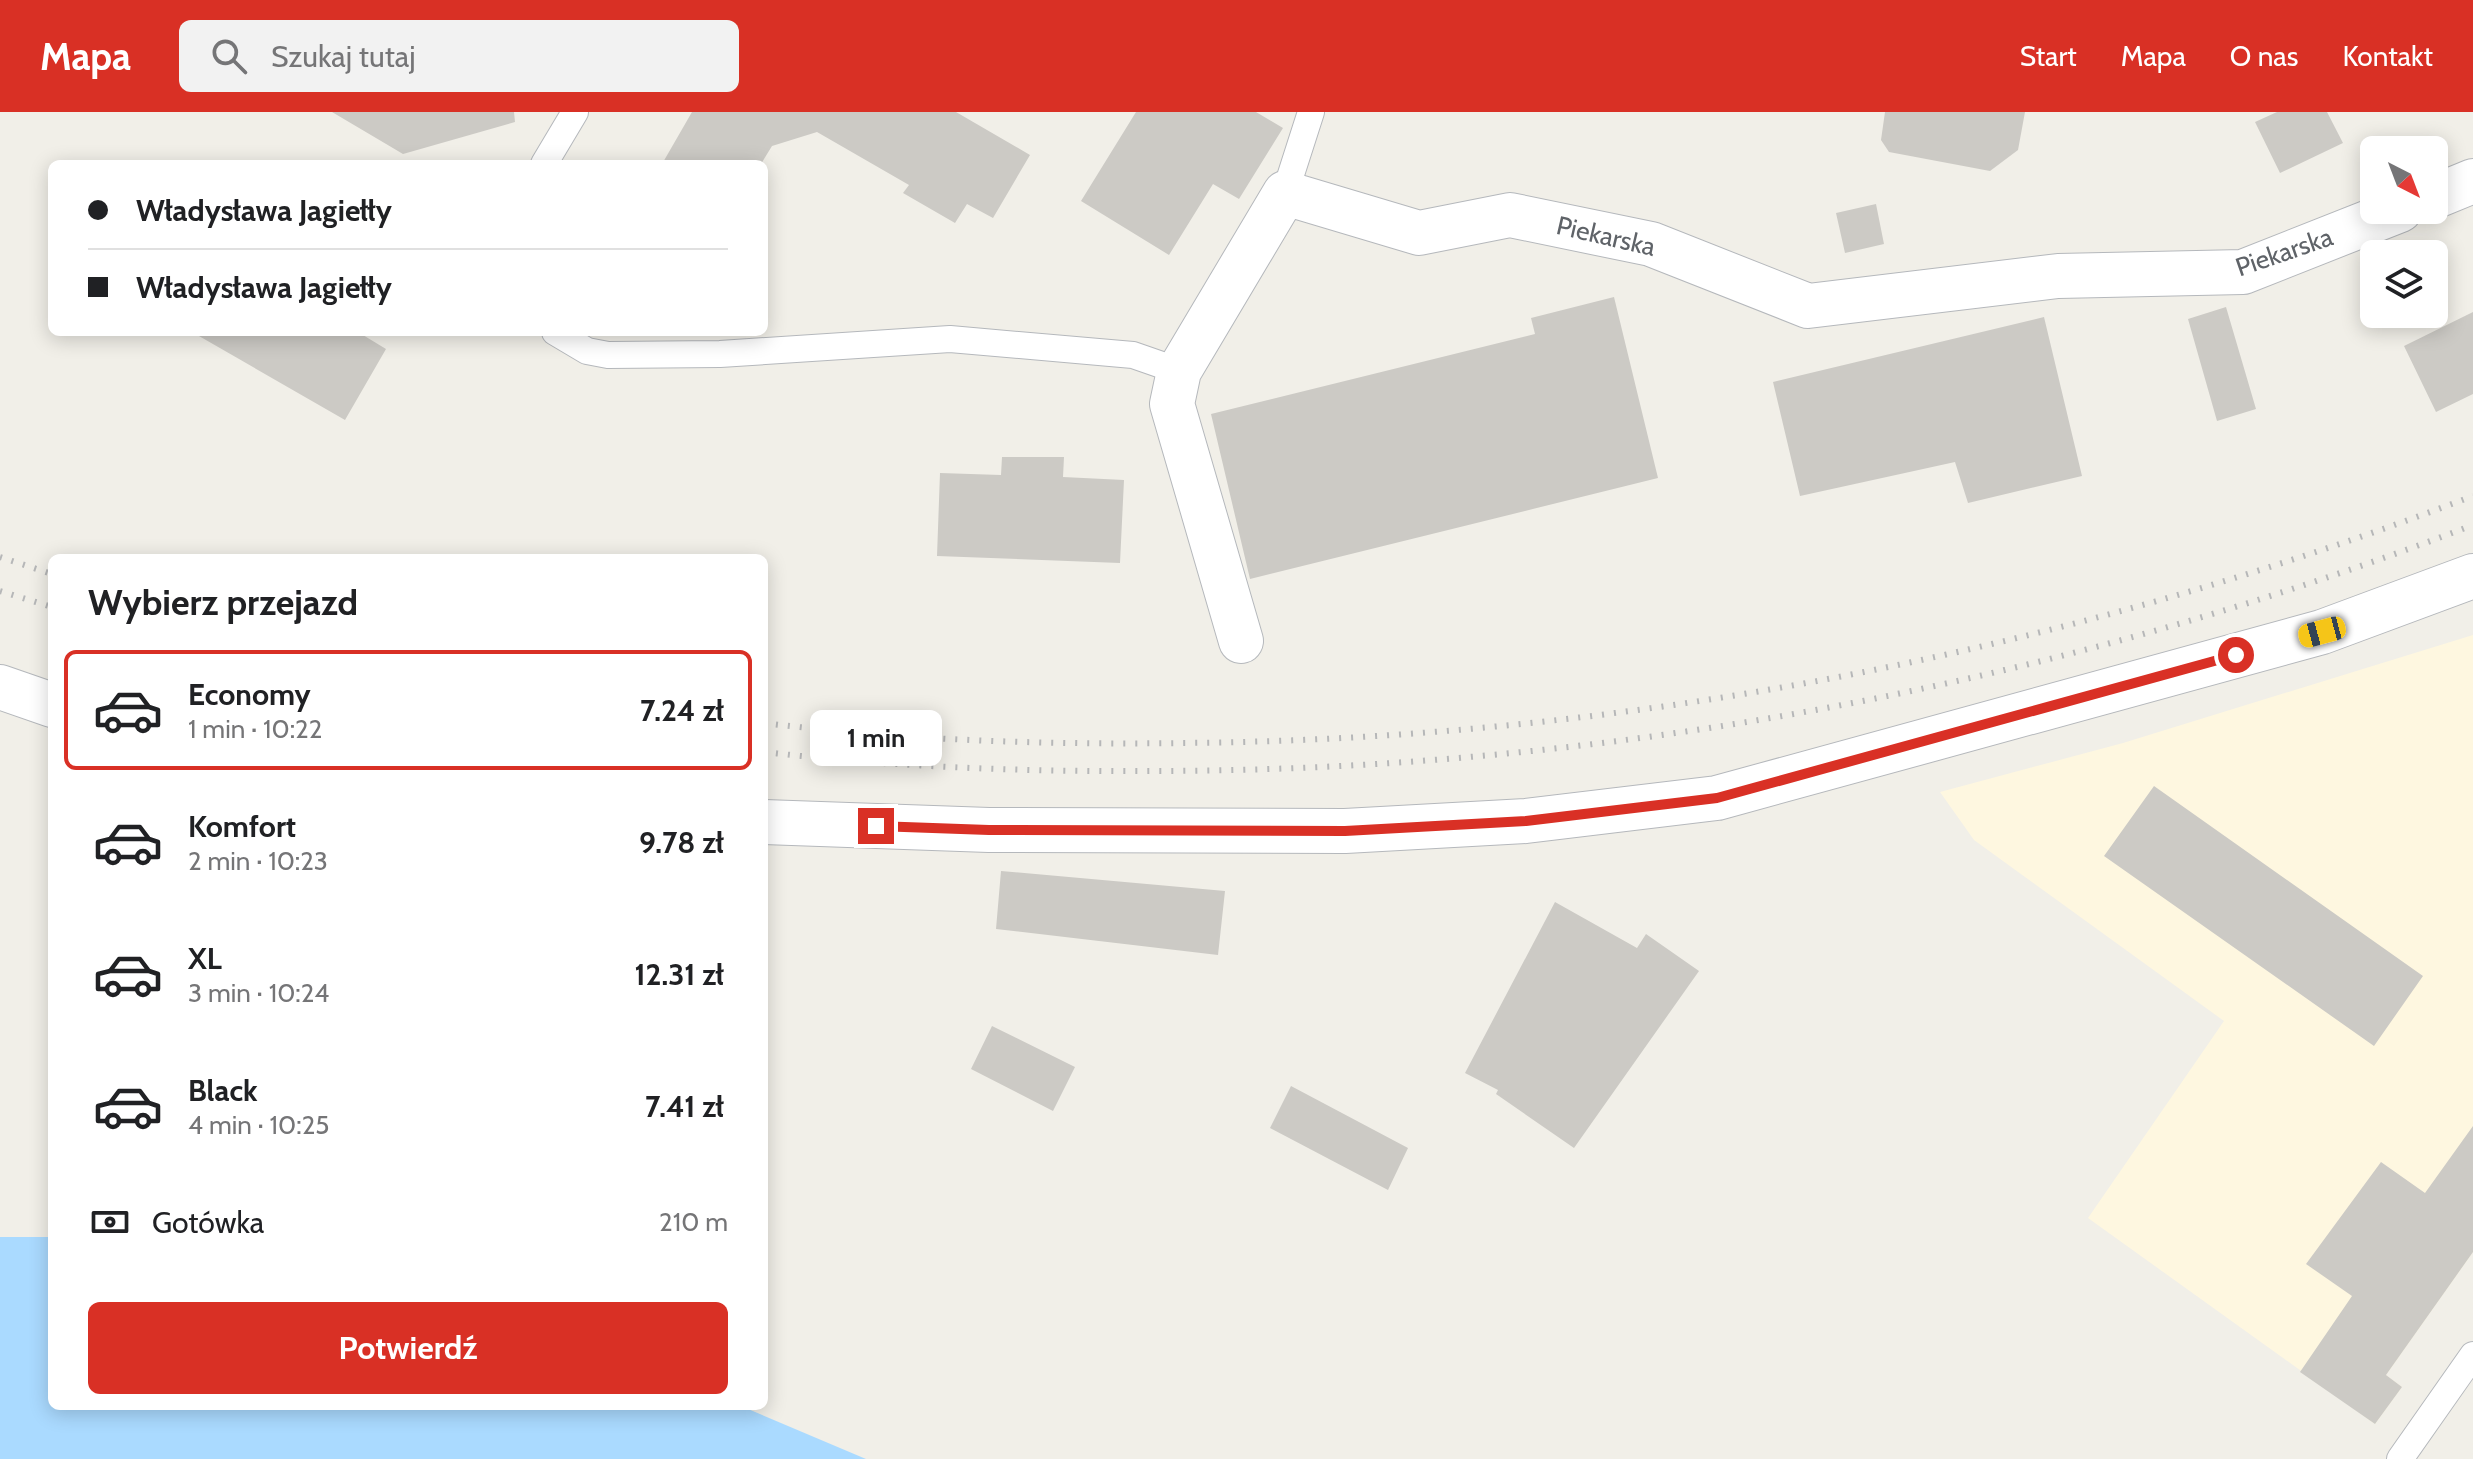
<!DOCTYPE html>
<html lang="pl">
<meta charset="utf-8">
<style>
body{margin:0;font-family:Cabin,sans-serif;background:#f2f2f2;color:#202124;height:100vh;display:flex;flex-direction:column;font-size:30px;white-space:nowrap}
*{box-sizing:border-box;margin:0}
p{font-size:26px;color:#757577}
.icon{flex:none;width:44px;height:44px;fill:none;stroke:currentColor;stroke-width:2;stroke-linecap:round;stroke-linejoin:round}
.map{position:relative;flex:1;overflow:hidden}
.details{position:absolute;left:48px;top:442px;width:720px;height:856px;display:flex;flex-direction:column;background:#fff;border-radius:12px;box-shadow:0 4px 20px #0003}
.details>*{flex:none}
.hud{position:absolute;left:48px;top:48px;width:720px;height:176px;border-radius:12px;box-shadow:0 4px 20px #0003;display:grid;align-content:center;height:176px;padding:0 40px;background:#fff}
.needle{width:52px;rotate:138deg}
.tools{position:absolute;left:2360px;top:24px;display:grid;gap:16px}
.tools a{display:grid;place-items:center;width:88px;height:88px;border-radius:12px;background:#fff;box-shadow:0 4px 20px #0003;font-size:40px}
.end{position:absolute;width:36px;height:36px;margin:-18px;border:10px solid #d93025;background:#fff;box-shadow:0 0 0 4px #fff}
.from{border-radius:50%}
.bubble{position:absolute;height:56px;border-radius:12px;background:#fff;box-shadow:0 4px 20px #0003;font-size:26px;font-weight:800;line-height:56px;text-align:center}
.car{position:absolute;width:24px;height:48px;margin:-24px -12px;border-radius:10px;box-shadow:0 0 6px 2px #0007;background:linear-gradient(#f5c518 24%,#345 0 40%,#f5c518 0 76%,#345 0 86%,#f5c518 0)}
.hud b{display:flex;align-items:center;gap:28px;height:76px;font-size:30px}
.hud b+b{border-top:2px solid #e0e0e0}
.hud i{width:20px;height:20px;background:#202124}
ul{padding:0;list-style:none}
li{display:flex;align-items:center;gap:24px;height:120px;margin:0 16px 12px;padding:0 24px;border:4px solid transparent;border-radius:12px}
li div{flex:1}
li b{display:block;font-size:30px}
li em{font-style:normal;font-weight:800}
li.selected{border-color:#d93025}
li>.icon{width:72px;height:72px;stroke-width:1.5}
h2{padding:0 40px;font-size:36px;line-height:96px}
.pay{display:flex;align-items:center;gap:20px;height:88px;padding:0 40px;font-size:30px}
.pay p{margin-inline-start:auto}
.cta{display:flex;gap:16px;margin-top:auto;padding:16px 40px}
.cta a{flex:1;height:92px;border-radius:12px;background:#d93025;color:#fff;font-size:32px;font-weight:800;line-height:92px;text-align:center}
header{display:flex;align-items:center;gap:48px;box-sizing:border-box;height:112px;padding:0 40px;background:#d93025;color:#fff}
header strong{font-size:38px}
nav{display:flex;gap:44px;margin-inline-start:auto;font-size:28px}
.search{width:560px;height:72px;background:#f2f2f2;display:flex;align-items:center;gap:20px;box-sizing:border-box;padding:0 28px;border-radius:12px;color:#757577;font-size:30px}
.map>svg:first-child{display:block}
</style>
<header>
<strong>Mapa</strong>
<div class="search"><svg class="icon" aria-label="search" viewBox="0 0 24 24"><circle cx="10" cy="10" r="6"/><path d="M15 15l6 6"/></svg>Szukaj tutaj</div>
<nav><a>Start</a><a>Mapa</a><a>O nas</a><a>Kontakt</a></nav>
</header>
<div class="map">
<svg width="2473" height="1347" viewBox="0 0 2473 1347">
<rect width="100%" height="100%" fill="#f1efe8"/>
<!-- commercial -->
<path fill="#fef7e0" d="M2473,523V1140L2386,1263L2402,1275L2375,1312L2088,1106L2224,909L1974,728L1940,680L2123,631Z"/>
<!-- water -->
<path fill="#aadaff" d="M0,1125H52V1294H741L866,1347H0Z"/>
<!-- building -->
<path fill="#cccac5" d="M332,0H514L515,10L403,42Z
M692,0H956L1030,43L993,106L967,92L955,111L903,81L909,73L817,20L772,34L761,52H662Z
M1136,0H1256L1283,16L1239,87L1213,72L1169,143L1081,89Z
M1885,0H2025L2018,38L1990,59L1889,40L1881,28Z
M2277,0H2327L2343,31L2280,61L2255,10Z
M1876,92L1884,132L1845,141L1836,101Z
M1614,185L1658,366L1250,467L1211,302L1535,222L1531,206Z
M2226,195L2256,297L2217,309L2188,207Z
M2473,200V282L2436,300L2404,234Z
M2044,205L2082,364L1968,391L1955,350L1800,384L1773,270Z
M192,220H358L386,237L345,308Z
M1002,345H1064L1063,365L1124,368L1120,451L937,444L940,361L1001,363Z
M2154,674L2423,864L2374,934L2104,744Z
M1001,759L1225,779L1218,843L996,817Z
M1555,790L1637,836L1646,822L1699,859L1574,1036L1496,982L1498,978L1465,961Z
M992,914L1075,955L1053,999L971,957Z
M1291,974L1408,1036L1388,1078L1270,1016Z
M2473,1014V1140L2386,1263L2402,1275L2375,1312L2300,1260L2352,1184L2306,1152L2381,1050L2425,1081Z"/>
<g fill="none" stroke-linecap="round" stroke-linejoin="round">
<!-- lane casing -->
<g stroke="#b5b8bc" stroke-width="28">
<path id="lane" d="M544,52L575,0
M1285,81L1311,0
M555,220L587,239L608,243L720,242L950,227L1133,243L1179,259
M2400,1347L2473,1243"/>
</g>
<!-- street casing -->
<g stroke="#b5b8bc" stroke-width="46">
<path id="street" d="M2434,85L2473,69
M1241,529L1172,292L1179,259L1285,81L1419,121L1510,103L1651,132L1808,194L2058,164L2243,160L2400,98
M0,575L52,593
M764,710L989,718L1345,719L1526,709L1717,686L2322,520L2473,464"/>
</g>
<!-- lane -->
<use href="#lane" stroke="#fff" stroke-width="26"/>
<!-- street -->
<use href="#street" stroke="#fff" stroke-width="44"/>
<!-- rail -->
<path stroke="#b6b7b8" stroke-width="6" stroke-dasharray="2 10" stroke-linecap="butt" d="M0,445L52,462
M0,479L52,495
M764,611C902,628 1044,633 1183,631C1625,627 2060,541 2473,384
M764,640C894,655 1026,660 1157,659C1608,658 2052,574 2473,413"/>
</g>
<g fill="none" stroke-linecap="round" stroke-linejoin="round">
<!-- route -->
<path stroke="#d93025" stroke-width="10" d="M876,714L989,718L1345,719L1526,709L1717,686L2236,543"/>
</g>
<g text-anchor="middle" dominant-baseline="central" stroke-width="6" stroke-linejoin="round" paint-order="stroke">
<!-- street labels -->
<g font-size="26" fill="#5f6368" stroke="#fff">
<text transform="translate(1606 124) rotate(13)">Piekarska</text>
<text transform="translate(2284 140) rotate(-19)">Piekarska</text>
</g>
</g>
</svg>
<div class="tools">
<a><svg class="needle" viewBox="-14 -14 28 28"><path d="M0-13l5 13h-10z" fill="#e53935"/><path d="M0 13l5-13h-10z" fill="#757577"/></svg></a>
<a><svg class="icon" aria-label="layers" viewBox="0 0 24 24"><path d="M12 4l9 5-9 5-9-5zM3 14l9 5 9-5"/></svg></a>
</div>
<i class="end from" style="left:2236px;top:543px"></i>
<i class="end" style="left:876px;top:714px"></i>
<div class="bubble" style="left:810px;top:598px;width:132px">1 min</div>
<i class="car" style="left:2322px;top:520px;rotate:255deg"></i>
<div class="hud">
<b><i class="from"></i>Władysława Jagiełły</b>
<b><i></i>Władysława Jagiełły</b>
</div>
<section class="details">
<h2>Wybierz przejazd</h2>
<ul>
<li class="selected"><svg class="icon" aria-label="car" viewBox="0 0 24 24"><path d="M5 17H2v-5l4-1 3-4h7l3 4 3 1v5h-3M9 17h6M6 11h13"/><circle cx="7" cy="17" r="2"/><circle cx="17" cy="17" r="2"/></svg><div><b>Economy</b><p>1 min · 10:22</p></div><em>7.24 zł</em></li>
<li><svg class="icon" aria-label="car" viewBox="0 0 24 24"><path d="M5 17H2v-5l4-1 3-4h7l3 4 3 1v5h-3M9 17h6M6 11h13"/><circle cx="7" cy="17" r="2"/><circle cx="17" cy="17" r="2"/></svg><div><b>Komfort</b><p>2 min · 10:23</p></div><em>9.78 zł</em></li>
<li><svg class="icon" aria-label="car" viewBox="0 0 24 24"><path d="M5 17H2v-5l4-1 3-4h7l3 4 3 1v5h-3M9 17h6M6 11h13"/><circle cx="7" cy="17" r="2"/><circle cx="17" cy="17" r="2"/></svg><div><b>XL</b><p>3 min · 10:24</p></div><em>12.31 zł</em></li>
<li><svg class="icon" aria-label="car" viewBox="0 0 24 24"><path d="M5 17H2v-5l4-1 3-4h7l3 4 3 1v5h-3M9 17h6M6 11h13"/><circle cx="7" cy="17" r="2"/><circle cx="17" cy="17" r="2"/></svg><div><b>Black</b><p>4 min · 10:25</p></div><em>7.41 zł</em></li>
</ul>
<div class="pay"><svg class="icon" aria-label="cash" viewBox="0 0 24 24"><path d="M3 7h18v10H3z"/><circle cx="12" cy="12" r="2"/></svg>Gotówka<p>210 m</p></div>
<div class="cta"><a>Potwierdź</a></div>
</section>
</div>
